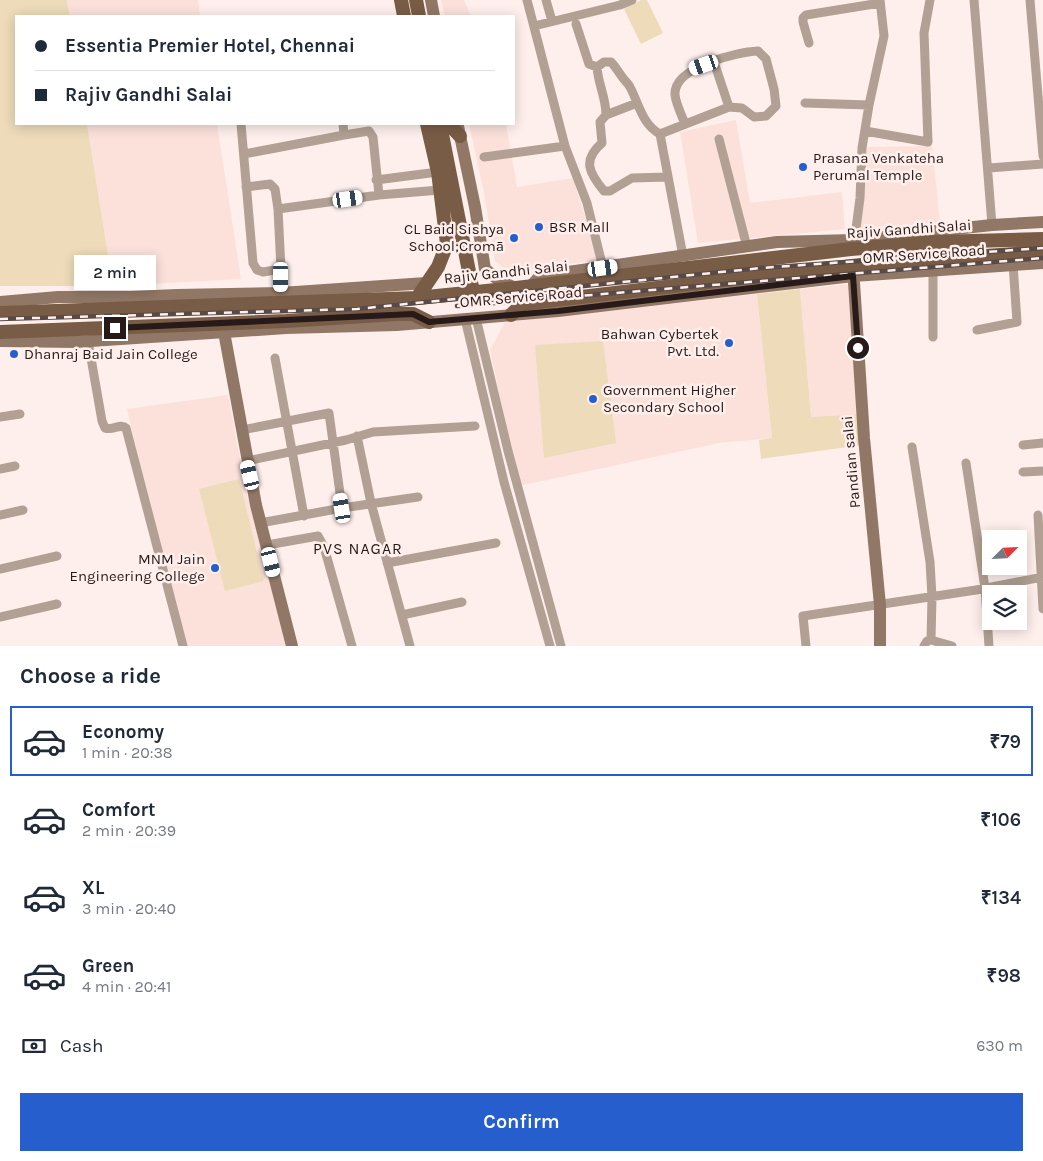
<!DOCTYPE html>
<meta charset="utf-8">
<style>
body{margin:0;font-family:Karla,sans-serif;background:#f6f6f7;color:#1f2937;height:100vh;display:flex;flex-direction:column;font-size:19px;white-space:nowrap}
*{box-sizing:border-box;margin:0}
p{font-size:16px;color:#747a83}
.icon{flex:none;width:28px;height:28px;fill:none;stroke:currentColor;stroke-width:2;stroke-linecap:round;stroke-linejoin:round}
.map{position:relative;height:646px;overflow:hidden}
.panel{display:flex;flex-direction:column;background:#fff;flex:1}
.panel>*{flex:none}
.top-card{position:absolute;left:15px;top:15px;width:500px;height:110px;border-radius:0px;box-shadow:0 2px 12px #0003;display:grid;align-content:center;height:110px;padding:0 20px;background:#fff}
.needle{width:32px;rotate:66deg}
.buttons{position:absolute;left:982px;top:530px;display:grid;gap:10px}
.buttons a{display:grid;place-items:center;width:45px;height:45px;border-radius:0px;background:#fff;box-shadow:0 2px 12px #0003;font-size:25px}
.end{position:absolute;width:22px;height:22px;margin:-11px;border:6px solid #271a18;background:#fff;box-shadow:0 0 0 2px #fff}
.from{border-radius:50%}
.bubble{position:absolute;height:35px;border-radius:0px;background:#fff;box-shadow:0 2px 12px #0003;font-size:16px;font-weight:600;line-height:35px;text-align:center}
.car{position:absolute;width:15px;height:30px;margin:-15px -8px;border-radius:6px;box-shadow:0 0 4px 1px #0007;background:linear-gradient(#fff 24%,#345 0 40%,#fff 0 76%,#345 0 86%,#fff 0)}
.top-card b{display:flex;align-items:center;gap:18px;height:48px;font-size:19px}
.top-card b+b{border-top:1px solid #e0e1e3}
.top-card i{width:12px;height:12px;background:#1f2937}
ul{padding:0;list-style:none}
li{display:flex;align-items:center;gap:15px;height:70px;margin:0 10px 8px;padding:0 10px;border:2px solid transparent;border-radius:0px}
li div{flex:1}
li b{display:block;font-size:19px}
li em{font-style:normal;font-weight:600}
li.selected{border-color:#265fcd}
li>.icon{width:45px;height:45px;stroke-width:1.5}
h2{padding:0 20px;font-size:22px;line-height:60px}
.pay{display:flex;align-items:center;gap:12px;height:55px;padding:0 20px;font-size:19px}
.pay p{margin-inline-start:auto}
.cta{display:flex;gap:10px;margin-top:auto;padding:10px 20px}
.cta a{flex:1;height:58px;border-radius:0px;background:#265fcd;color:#fff;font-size:20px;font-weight:600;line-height:58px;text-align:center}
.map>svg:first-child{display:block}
</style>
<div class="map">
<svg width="1043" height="646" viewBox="0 0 1043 646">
<rect width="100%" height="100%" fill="#feefec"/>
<!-- built -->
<path fill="#fce1db" d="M67,0H198L200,16H70Z
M441,0H464L471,16H445Z
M736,120L750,203L842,192L845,229L698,243L680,132Z
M87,124H217L241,279L113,286Z
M469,124H506L517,187L573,178L599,260L510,272L495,262L484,193Z
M932,146L940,223L860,228L867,147Z
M850,284L859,414L811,417L800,289Z
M757,294L772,438L719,443L519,486L490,350L505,322Z
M228,395L246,490L287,646H182L127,409Z"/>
<!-- green -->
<path fill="#eddbb9" d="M0,0H67L70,16H16V124H87L113,286H0Z
M641,0H647L663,33L641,44L624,9Z
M800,289L811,417L859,414L862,445L761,459L759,440L772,438L757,294Z
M603,341L616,443L544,458L535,345Z
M239,479L264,581L225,591L199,489Z"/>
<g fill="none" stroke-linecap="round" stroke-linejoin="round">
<!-- street -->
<path stroke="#b1a093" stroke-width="9" d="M527,0L565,146L587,203L603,268
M546,0L552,21
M974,0L992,225
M1030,0L1043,156
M576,24L589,64L597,67
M534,26L620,5L632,0
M809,43L803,22V18L806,15L880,3
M714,62L729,107
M805,103L869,105
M606,115L637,103
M241,124L253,263L257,270L263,272L281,269V293
M343,124L344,135L369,131L373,137L379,195
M865,131L928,142L924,33L930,0
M660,134C642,124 639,104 630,87C628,83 625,81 623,78C618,72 616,67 611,62H604L597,67C598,84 606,97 606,115L600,122L602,143C582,160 589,173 604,191H610L632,178L668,177
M719,139L747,247
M244,154L344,135
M484,157L565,146
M989,168L1043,164
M376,180L438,172
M246,187L270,184L275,189L278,209
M854,244L860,198L862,148L869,105L884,36L880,0
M683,256L660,134L729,107L742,108L754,117L766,116L776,106L774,89L766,59L758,51C737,52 673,67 675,95C676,104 682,116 685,124
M281,269L278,209L379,195L440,190
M476,318L508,451L561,646
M465,319L504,482L550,646
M977,330L1017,322L1013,264
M933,337V270
M88,341L102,421L105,428C113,431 120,423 126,428L183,646
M275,358L304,516
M0,417L20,414
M242,430L329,413L342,508
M357,436L371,503L410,646
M1023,445L1043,443
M912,447L930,562L932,597L931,640
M247,461L346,440L373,432L475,426
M966,463L985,588L989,646
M0,469L15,466
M1023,472L1043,471
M0,515L23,510
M1038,515L1043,609
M260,523L342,508L418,497
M267,545L318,536L324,547L352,646
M387,563L496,543
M0,569L57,556
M402,615L462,602
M0,617L57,604
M806,646L803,616L976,590L1043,577
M924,646L927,641L931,640L952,646"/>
<!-- secondary -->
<path stroke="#917866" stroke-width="12" d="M431,0L434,16
M458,126L475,207L485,269L501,282L516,288
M853,267L864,438L880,605V646
M531,286L540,276L777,242L853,240L992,225L1043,222
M0,302L58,297H131L177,295L281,293L426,283
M224,323V332L256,505L292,646
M0,341L76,342L286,328L397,325L558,311L853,276L1043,263"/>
<!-- primary -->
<path stroke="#795c46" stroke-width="14" d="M401,0L404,16
M416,0L419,16
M440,124L473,292
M449,124L460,136
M417,298L438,267L447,244L438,172L427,124
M0,313L417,298L516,288L851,249L936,242L1043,239
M511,315L522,304L767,275L881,263L1043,252
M0,332L286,321L397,314H413L429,322"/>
<!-- rail casing -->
<g stroke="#574a47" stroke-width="4.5">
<path id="rail" d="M457,306L1043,258
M0,319L357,309L761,268L1043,248"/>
</g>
<!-- rail -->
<use href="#rail" stroke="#feefec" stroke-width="2.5" stroke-dasharray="8" stroke-linecap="butt"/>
</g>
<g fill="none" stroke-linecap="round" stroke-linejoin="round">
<!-- route -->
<path stroke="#271a18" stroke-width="6" d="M115,328L413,314L429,322L558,311L853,276L858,348"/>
</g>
<!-- markers -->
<g fill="#265fcd" stroke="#feefec" stroke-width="2">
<circle cx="803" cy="167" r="5"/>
<circle cx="539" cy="227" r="5"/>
<circle cx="514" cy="238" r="5"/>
<circle cx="729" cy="343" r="5"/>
<circle cx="14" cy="354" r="5"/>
<circle cx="593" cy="399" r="5"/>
<circle cx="215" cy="568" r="5"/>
</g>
<g text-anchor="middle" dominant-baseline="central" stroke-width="5" stroke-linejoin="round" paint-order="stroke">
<!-- poi labels -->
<g font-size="15" fill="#271a18" stroke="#feefec" text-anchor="start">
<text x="813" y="158">Prasana Venkateha<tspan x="813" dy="17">Perumal Temple</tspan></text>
<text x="549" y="227">BSR Mall</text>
<text x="504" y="229" text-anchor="end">CL Baid Sishya<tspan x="504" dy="17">School;Cromā</tspan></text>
<text x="719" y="334" text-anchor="end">Bahwan Cybertek<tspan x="719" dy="17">Pvt. Ltd.</tspan></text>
<text x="24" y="354">Dhanraj Baid Jain College</text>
<text x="603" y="390">Government Higher<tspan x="603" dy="17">Secondary School</tspan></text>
<text x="205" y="559" text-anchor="end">MNM Jain<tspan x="205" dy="17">Engineering College</tspan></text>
</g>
<!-- street labels -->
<g font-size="15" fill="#271a18" stroke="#feefec">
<text transform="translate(909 229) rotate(-4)">Rajiv Gandhi Salai</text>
<text transform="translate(924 254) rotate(-4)">OMR Service Road</text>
<text transform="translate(506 272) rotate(-6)">Rajiv Gandhi Salai</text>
<text transform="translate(521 297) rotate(-5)">OMR Service Road</text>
<text transform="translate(851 462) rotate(-95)">Pandian salai</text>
</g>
<!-- neighbourhood labels -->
<g font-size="16" letter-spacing="1" fill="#271a18" stroke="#feefec">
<text x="358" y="548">PVS NAGAR</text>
</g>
</g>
</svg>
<div class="buttons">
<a><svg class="needle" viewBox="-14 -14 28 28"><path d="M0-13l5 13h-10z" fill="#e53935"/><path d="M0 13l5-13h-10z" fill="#747a83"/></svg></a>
<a><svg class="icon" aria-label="layers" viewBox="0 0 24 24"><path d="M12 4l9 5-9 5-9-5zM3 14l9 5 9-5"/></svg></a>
</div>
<i class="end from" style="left:858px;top:348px"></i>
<i class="end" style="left:115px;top:328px"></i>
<div class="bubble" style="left:74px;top:255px;width:82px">2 min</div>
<i class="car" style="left:704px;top:65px;rotate:251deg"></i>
<i class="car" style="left:348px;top:199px;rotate:82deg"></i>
<i class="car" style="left:603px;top:268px;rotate:82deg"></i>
<i class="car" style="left:281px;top:277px;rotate:180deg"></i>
<i class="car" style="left:250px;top:475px;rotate:347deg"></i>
<i class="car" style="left:342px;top:508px;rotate:351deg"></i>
<i class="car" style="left:271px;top:562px;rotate:166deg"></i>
<div class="top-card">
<b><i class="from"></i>Essentia Premier Hotel, Chennai</b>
<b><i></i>Rajiv Gandhi Salai</b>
</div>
</div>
<section class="panel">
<h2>Choose a ride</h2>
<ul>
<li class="selected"><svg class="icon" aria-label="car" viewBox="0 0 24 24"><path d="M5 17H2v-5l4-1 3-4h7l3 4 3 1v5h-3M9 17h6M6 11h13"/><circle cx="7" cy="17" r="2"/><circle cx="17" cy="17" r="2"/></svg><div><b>Economy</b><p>1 min · 20:38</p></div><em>₹79</em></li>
<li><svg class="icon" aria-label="car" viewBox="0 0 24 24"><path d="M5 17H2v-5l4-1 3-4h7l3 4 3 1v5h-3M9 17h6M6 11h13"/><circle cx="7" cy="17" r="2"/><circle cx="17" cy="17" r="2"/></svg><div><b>Comfort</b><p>2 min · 20:39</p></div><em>₹106</em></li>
<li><svg class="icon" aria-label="car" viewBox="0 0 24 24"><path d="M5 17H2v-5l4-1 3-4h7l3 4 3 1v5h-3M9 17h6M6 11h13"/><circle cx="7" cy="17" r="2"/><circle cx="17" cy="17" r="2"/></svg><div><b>XL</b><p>3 min · 20:40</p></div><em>₹134</em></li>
<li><svg class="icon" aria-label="car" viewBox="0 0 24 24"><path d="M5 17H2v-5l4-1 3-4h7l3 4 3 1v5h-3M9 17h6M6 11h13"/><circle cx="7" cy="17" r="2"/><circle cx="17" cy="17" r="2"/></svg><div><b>Green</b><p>4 min · 20:41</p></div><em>₹98</em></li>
</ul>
<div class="pay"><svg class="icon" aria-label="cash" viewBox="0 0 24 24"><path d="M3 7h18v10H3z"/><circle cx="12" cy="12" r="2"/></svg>Cash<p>630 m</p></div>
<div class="cta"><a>Confirm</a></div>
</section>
